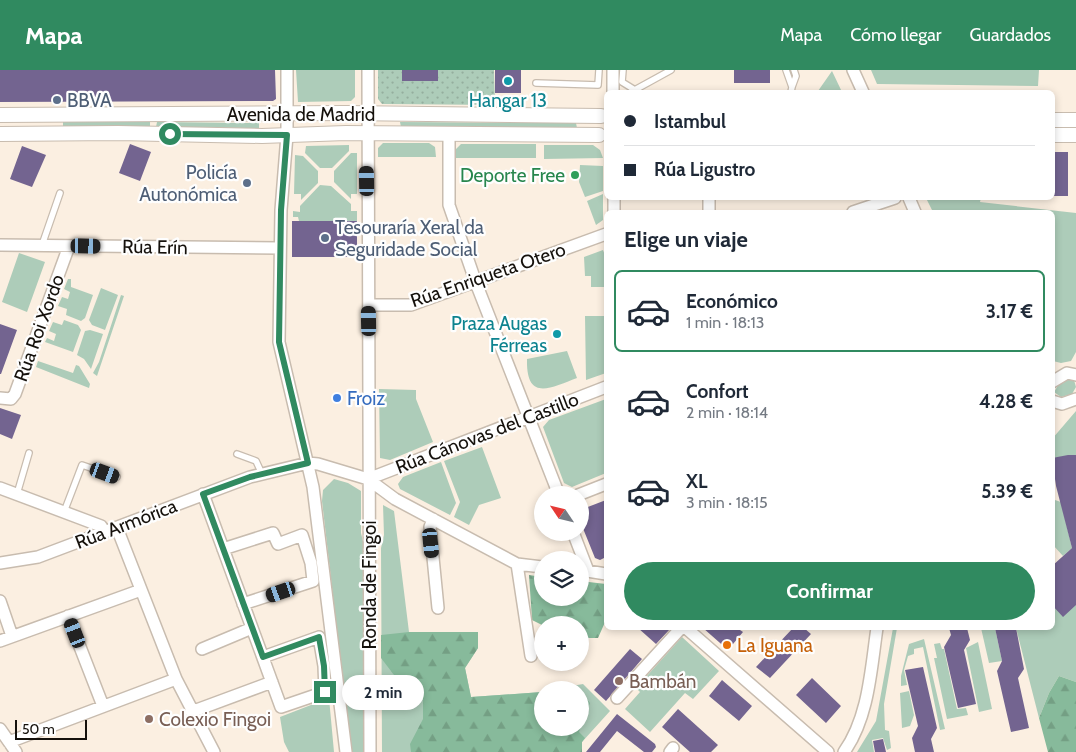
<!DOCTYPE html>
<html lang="es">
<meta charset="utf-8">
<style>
body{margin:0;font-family:Cabin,sans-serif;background:#f2f2f3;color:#1f2937;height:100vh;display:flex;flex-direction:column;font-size:19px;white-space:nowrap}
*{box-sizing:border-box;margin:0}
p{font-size:16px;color:#747a83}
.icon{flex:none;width:28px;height:28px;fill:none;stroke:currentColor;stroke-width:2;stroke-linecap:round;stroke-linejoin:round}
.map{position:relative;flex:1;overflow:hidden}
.sheet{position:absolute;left:604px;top:140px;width:451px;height:420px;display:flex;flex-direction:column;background:#fff;border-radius:8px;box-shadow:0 2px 8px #0003}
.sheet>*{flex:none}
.banner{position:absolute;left:604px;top:20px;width:451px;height:110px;border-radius:8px;box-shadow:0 2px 8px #0003;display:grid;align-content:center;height:110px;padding:0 20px;background:#fff}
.needle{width:32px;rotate:305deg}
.fabs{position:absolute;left:534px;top:416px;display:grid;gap:10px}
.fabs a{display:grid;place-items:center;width:55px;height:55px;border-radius:50%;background:#fff;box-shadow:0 2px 8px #0003;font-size:25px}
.scale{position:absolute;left:15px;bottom:12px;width:72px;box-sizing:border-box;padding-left:5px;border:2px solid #15110c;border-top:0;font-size:14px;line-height:18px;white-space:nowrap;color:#15110c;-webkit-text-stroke:4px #fefefe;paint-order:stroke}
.end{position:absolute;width:22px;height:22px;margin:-11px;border:6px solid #308a60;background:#fff;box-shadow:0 0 0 2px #fff}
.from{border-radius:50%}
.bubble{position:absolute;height:35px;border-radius:18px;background:#fff;box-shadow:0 2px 8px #0003;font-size:16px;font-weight:700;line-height:35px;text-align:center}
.car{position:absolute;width:15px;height:30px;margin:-15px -8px;border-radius:6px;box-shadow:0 0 4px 1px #0007;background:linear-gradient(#222 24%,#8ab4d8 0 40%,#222 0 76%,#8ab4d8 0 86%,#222 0)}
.banner b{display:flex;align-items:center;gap:18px;height:48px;font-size:19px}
.banner b+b{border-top:1px solid #e0e1e3}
.banner i{width:12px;height:12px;background:#1f2937}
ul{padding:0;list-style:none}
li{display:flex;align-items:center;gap:15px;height:82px;margin:0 10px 8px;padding:0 10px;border:2px solid transparent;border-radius:8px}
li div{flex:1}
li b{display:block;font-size:19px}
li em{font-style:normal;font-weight:700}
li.on{border-color:#308a60}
li>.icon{width:45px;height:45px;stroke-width:1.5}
h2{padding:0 20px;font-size:22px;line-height:60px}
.button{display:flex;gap:10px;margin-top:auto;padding:10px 20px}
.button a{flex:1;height:58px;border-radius:30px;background:#308a60;color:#fff;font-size:20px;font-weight:700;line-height:58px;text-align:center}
header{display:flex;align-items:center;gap:30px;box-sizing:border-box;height:70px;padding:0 25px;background:#308a60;color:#fff}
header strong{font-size:24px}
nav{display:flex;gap:28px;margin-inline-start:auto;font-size:18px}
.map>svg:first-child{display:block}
</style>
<header>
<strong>Mapa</strong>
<nav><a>Mapa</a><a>Cómo llegar</a><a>Guardados</a></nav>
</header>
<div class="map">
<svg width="1076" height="682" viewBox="0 0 1076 682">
<defs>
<pattern id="forest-firs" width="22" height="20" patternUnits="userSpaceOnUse" patternTransform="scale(1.25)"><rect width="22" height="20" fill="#87ba9b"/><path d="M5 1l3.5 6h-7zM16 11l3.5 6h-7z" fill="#749f84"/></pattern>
<pattern id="garden-dots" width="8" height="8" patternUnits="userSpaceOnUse" patternTransform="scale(1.25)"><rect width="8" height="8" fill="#adccb9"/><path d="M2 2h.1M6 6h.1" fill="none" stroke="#94ae9e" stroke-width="1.8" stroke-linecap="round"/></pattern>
</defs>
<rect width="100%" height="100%" fill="#fbefe1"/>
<!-- green -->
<path fill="#adccb9" d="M296,0H355V27L351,31L298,32Z
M871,0H1039L1038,16L877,14Z
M832,1L842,22H809V20L818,21Z
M253,49H259V61H253L249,58L156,57L157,52L249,53Z
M63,52H150V57H63Z
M400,52L576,53L577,58L401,57Z
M383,73H429L435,77L436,87H378V78Z
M461,74H536V88H456V79Z
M349,75V81L332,98H320L305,83L306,76Z
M544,75H593L600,80L603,88L544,89Z
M351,83H357V124H351V129L334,112V101Z
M295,85L303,86L318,101V113L301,130V124H294Z
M580,95L603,96V121L585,127L579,112Z
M320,115L331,116L351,134V141H357V151H299L298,147H293V141L300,142V136Z
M603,124V150L596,155L587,131Z
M926,128H981L980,132L1076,143V282L1071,291L1061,293L1053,291L1052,142H933Z
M603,180L606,188V217H591V206H585L584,187Z
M19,183L45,192L27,242L2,232Z
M68,209H71V217L93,225L85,248L81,251L66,245L67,239L58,236L62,227L68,229L70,222L64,219Z
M101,218L118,225L105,260L92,255L89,250Z
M121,225L124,226L97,306L93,303L99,292Z
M585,246H606V303L586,310Z
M64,250L78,255L81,260L73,282L45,272L47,268L54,271L56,264L49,261L53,252L62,255Z
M90,260L103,264L91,299L84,289L77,285L85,261Z
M567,281L577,308C550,318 526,332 527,289Z
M38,291L73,303L76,295L79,296L90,314L89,318L36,297Z
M1064,310H1074L1076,317L1072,324L1061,327L1054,322L1059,314Z
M379,319L416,320V329L433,372L390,390L380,388Z
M606,329V403L572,417L564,413L543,357L549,350Z
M1076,341V385L1053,388L1052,369Z
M482,377L501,428L479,435L469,455L454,447L460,432L444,391Z
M441,392L456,433L450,445L400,419L398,414L403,407Z
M334,409L348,413L361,421V463L364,476L365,682H351L322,431L323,420Z
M1052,429L1061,432L1072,478L1063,486L1053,475Z
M383,435L394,441L409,562H478V578L465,598L471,627L542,622V658H580V620H550L583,614L610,641L582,672V682H382L381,478L384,465Z
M1053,535H1076V612L1059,606L1049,623L1039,648L1016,558H1052Z
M893,558H897L884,634L885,660L889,661L891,678L887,680L883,668L872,670L874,682H857L876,651Z
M981,558H995L1002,591L989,593Z
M682,567L719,601L693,629L685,623L650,662L625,639L640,622L636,618Z
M924,569L945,659L940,660L923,577L914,579V584L908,586L904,600L907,615L901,616V606L909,574Z
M978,572L992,639L979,642L966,578Z
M940,573L942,579H944L957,639L966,638L968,645L947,649L934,588H937L934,574Z
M909,621L914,645L910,656L902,658L900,623Z
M329,628L334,682H289L284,672L280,647Z"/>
<!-- forest -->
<path fill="url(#forest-firs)" d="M529,505L542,507V528H580V511L606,514V550L598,568H580V555H542L532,550Z
M409,562H478V578L465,598L471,627L542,622V658H580V622L590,633L579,662L585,668L582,672V682H411L410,674L423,649V628L404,618L381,588V565Z
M1059,606L1076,612V682H1048L1039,648L1049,623Z"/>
<!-- garden -->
<path fill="url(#garden-dots)" d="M378,0H494L495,35L382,34L378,29Z"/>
<!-- building -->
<path fill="#736490" d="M0,0H275L276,29L273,31L0,32Z
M402,0H438V11H402Z
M495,0H521V23H495Z
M734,0H770V13H734Z
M130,74L151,82L140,111L119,103Z
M22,76L46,85L32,117L10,109Z
M1052,82H1068V126H1052Z
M292,151H357V187H292Z
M0,254L17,260L1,304H0Z
M0,338L21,345L12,369L0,364Z
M1068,385H1076V535L1063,547L1052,535V496L1072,478L1056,416L1052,388Z
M606,430V487L600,490L595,488L580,451V440Z
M638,558H671L656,574Z
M703,558H737L743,562L728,580Z
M793,558H804L811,564L770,608L756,597Z
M949,558H967L970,570L964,580L976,634L958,638L944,577L951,565Z
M995,558H1016L1024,599L1018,608L1029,658L1011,662L997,601L1002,591Z
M630,579L642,589L606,631L594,620Z
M923,597L937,658L931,669L934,682H915L912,668L918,656L905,600Z
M812,608L841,636L826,653L796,625Z
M722,610L752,636L739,651L709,626Z
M678,639L718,675L711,682H690L662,657Z
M617,644L655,674L656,677L652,682H644L617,661L600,682H586Z
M883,669L886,682H875L873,671Z"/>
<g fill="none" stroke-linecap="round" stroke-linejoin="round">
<!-- service casing -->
<g stroke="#c8bcaf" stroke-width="8">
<path id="service" d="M623,0L622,12L635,20
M786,0L792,17L791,22
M536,13L598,15L599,0
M792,17L796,6L794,0
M631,22L671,0
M42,175L60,123
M237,384L256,391L262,404
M17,424L29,383
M64,442L82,395L117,407"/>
</g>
<!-- minor casing -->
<g stroke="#c8bcaf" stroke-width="14">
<path id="minor" d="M287,0V65L281,140L279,272L313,417L346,682
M368,0L370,682
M853,0L863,22
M613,22V0
M449,65V135L476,213L559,425
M614,128V142
M709,128V142
M909,128L915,142
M853,142L895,128
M0,175L280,178
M369,235H411L606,164
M1052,312L1067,303L1076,305
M0,328L11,329L15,324L69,176
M1052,331L1062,334L1076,329
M368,409L606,317
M0,418L101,456L105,462
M203,424L281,637L325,622L324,596L319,567L263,587
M578,425L606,414
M433,449L430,457L438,538
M117,458L176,609L214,682
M573,462L588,501
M223,479L273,463L278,474L302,465L311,493L313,511L243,534
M0,493L38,487L250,407L308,393L318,394L368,409L395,429L517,494L542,497
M517,494L531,586
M581,500L606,504
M0,531L12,566
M68,546L103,636
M686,558L828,682
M0,571L141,520
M202,579L252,558
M617,628L681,558
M191,642L272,612
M0,659L16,682
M9,672L176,609
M670,682L673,678
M844,682C869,647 871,598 877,558"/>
</g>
<!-- tertiary casing -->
<g stroke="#c8bcaf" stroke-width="16">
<path id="tertiary" d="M0,45L346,43L601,46
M1052,50H1076
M0,64L118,63L262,66L346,63L599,65
M1052,65H1076"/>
</g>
<!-- service -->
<use href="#service" stroke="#fff" stroke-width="5.5"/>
<!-- minor -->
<use href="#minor" stroke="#fff" stroke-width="11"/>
<!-- tertiary -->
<use href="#tertiary" stroke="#fff" stroke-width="14"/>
</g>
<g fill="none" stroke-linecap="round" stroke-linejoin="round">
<!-- route -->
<path stroke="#308a60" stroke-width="6" d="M170,64L287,65L281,140L279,272L308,393L250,407L203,424L263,587L319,567L324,596L325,622"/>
</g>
<!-- markers -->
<g fill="#0f9aa8" stroke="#fefefe" stroke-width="2">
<circle cx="508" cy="11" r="5"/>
<circle cx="557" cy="264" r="5"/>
</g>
<g fill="#5c6f8a" stroke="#fefefe" stroke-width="2">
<circle cx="57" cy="30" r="5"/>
<circle cx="247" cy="113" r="5"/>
<circle cx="325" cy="168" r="5"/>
</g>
<circle fill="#2e9e5b" stroke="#fefefe" stroke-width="2" cx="575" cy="105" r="5"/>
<circle fill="#3f7fe0" stroke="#fefefe" stroke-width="2" cx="337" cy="328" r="5"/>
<circle fill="#e8710a" stroke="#fefefe" stroke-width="2" cx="727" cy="575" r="5"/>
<g fill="#8d6e63" stroke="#fefefe" stroke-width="2">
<circle cx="619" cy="611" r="5"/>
<circle cx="149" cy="649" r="5"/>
</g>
<g text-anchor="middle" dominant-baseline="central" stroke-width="4.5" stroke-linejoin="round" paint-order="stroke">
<!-- service labels -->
<g font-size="19" fill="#4e5e75" stroke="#fefefe" text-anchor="start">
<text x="67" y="30">BBVA</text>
<text x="237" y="102" text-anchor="end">Policía<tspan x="237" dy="22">Autonómica</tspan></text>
<text x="335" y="157">Tesouraría Xeral da<tspan x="335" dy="22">Seguridade Social</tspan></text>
</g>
<!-- culture labels -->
<g font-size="19" fill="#0d838f" stroke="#fefefe">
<text x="508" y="30">Hangar 13</text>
<text x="547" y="253" text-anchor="end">Praza Augas<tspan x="547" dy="22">Férreas</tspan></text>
</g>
<!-- street labels -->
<g font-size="19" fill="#15110c" stroke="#fefefe">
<text x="301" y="44">Avenida de Madrid</text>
<text transform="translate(155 177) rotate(1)">Rúa Erín</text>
<text transform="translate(488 205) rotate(-19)">Rúa Enriqueta Otero</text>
<text transform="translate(39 258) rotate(-70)">Rúa Roi Xordo</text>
<text transform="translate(487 363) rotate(-21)">Rúa Cánovas del Castillo</text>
<text transform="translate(126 454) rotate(-21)">Rúa Armórica</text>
<text transform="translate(369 515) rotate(-90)">Ronda de Fingoi</text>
</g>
<!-- leisure labels -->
<g font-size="19" fill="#27864d" stroke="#fefefe" text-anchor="end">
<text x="565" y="105">Deporte Free</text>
</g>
<!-- shop labels -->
<g font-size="19" fill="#366cbe" stroke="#fefefe" text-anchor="start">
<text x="347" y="328">Froiz</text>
</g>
<!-- food labels -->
<g font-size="19" fill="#c56008" stroke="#fefefe" text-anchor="start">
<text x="737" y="575">La Iguana</text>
</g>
<!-- education labels -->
<g font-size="19" fill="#785e54" stroke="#fefefe" text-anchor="start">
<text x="629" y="611">Bambán</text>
<text x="159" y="649">Colexio Fingoi</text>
</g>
</g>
</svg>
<div class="fabs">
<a><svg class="needle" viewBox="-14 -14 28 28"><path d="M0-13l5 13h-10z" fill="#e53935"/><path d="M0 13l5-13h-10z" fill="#747a83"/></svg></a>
<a><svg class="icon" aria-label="layers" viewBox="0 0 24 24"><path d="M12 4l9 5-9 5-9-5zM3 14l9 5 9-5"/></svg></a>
<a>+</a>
<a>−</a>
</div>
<div class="scale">50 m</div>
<i class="end from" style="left:170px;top:64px"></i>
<i class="end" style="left:325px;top:622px"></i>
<div class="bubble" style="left:342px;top:605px;width:82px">2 min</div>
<i class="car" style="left:367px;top:111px;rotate:359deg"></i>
<i class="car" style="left:86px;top:176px;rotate:91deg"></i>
<i class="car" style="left:369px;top:251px;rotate:359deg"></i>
<i class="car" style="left:105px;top:403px;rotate:110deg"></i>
<i class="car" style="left:431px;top:473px;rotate:174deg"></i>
<i class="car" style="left:281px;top:522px;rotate:251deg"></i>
<i class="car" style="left:75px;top:563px;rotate:339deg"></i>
<div class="banner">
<b><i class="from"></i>Istambul</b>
<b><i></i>Rúa Ligustro</b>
</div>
<section class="sheet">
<h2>Elige un viaje</h2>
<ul>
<li class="on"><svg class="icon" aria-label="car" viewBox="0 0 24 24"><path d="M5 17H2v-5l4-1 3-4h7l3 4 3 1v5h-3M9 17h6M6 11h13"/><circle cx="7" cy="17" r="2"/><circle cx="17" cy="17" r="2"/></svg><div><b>Económico</b><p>1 min · 18:13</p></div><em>3.17 €</em></li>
<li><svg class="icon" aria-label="car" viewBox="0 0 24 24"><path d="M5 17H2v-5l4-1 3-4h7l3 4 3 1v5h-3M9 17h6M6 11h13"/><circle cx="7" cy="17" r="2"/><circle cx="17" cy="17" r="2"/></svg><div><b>Confort</b><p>2 min · 18:14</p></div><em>4.28 €</em></li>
<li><svg class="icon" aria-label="car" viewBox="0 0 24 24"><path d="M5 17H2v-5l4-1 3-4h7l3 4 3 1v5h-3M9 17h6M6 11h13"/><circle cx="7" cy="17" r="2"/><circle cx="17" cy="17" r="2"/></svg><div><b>XL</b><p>3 min · 18:15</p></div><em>5.39 €</em></li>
</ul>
<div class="button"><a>Confirmar</a></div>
</section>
</div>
